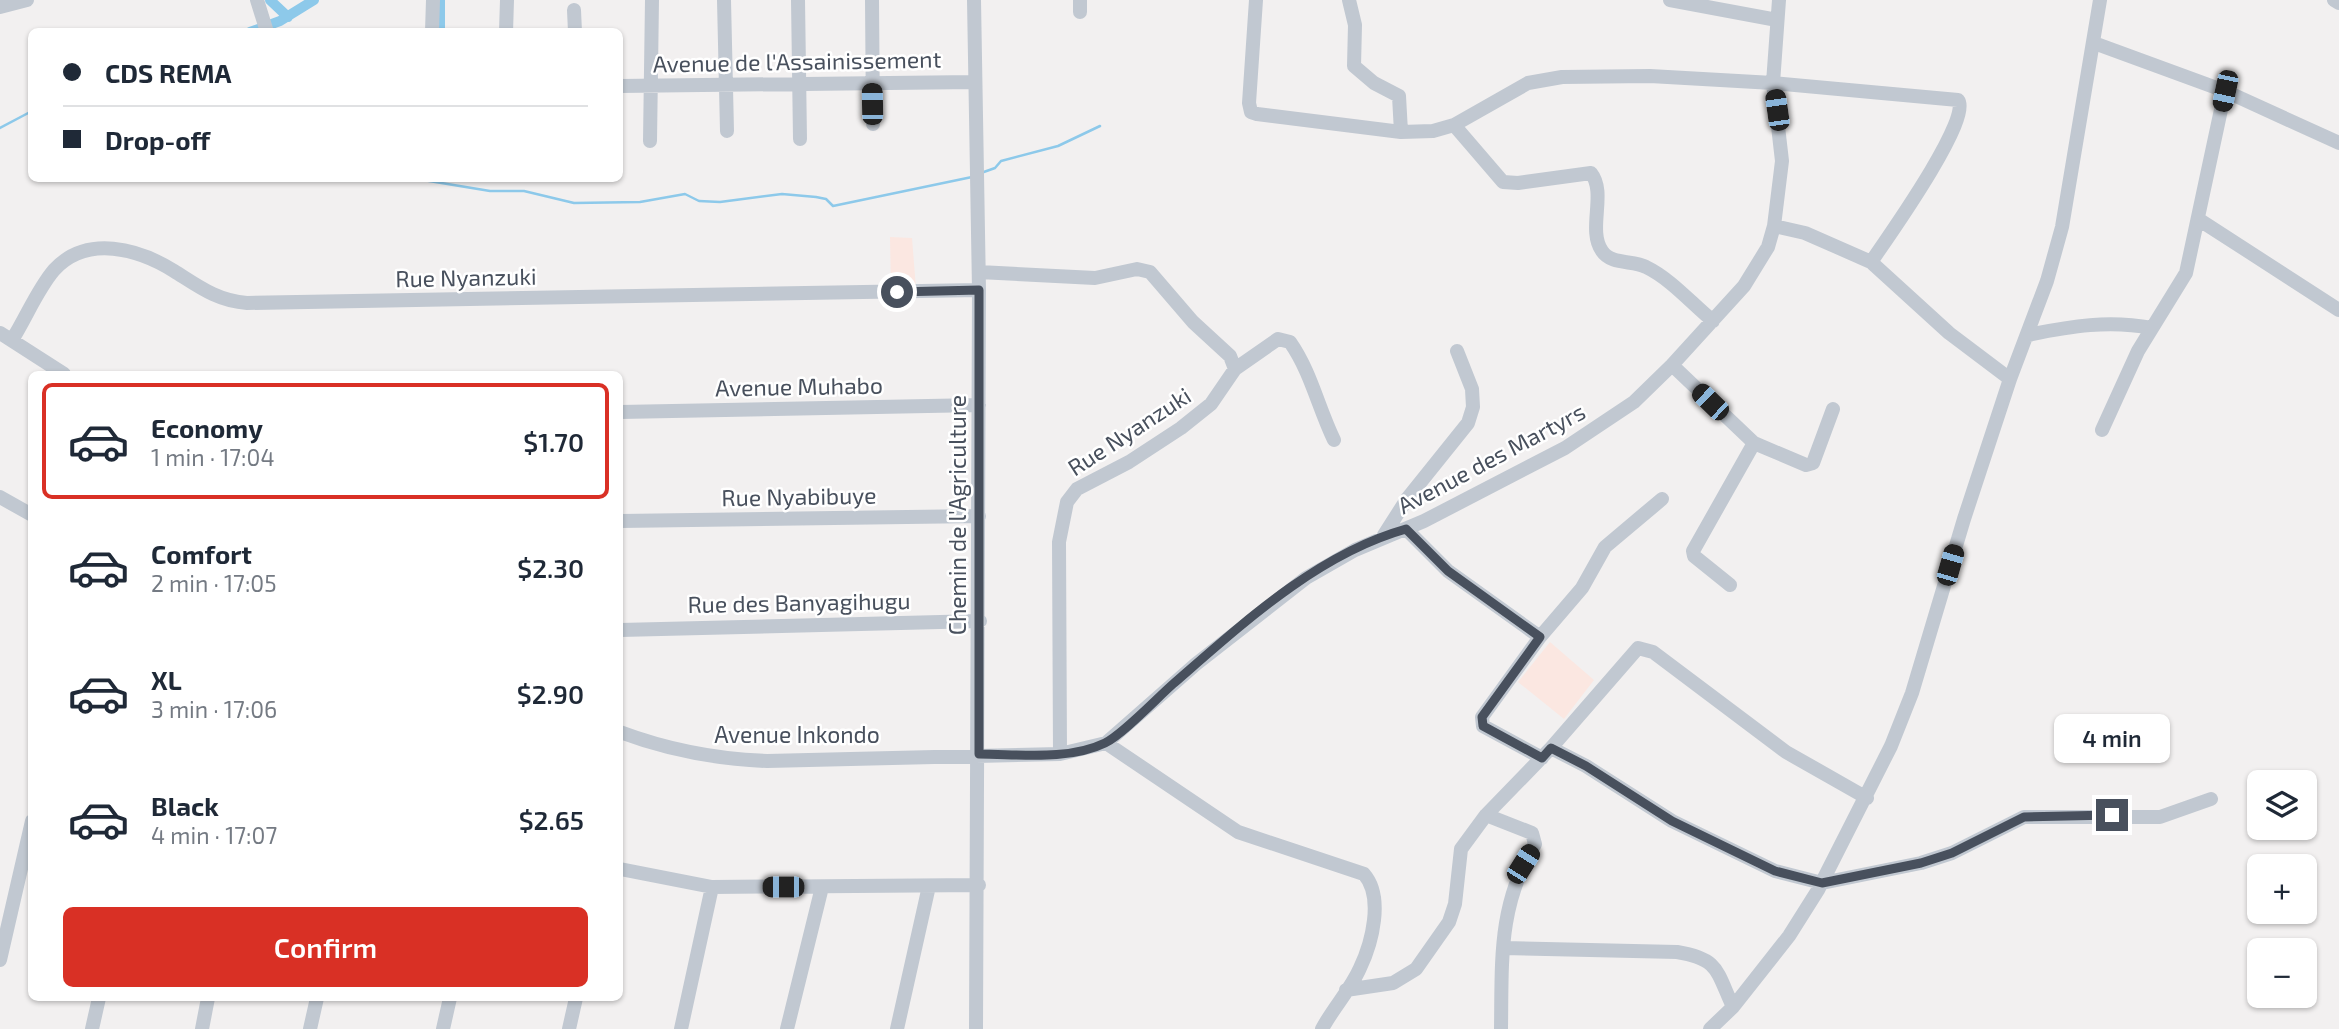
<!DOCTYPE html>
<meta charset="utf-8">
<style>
body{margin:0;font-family:"Exo 2",sans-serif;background:#f6f6f7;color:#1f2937;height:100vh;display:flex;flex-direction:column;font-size:26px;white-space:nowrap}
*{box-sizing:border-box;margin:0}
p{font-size:23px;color:#747a83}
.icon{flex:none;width:38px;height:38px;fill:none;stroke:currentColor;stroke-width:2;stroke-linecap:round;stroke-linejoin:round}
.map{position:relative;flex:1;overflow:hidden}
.side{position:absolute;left:28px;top:371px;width:595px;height:630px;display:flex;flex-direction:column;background:#fff;border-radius:10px;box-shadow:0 2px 5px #0004}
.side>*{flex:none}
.banner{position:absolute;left:28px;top:28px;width:595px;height:154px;border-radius:10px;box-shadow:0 2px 5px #0004;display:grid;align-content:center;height:154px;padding:0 35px;background:#fff}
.buttons{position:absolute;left:2247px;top:770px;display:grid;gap:14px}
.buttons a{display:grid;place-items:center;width:70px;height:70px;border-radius:10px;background:#fff;box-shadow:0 2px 5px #0004;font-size:35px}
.end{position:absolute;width:32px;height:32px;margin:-16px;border:9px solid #48505d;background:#fff;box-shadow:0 0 0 4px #fff}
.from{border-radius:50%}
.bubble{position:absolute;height:49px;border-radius:10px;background:#fff;box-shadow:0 2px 5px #0004;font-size:23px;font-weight:600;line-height:49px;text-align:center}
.car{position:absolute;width:21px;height:42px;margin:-21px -10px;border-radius:9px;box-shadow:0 0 5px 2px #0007;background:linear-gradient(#222 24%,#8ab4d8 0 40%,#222 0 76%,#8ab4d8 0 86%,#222 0)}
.banner b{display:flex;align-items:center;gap:24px;height:66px;font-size:26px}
.banner b+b{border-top:2px solid #e0e1e3}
.banner i{width:18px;height:18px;background:#1f2937}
ul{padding:12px 0 0;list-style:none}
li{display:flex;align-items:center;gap:21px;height:116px;margin:0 14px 10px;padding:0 21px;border:4px solid transparent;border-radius:10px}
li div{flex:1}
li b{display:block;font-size:26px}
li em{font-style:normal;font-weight:600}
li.active{border-color:#d93025}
li>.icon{width:63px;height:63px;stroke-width:1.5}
.button{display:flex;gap:14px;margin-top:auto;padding:14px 35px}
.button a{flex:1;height:80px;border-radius:10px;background:#d93025;color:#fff;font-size:28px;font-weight:600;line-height:80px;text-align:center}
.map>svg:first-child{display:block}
</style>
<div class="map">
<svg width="2339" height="1029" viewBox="0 0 2339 1029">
<rect width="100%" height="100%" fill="#f2f0f0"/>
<!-- medical -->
<path fill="#fbe7e1" d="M890,237L912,238L916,288L891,290Z
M1550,642L1594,680L1564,719L1518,682Z"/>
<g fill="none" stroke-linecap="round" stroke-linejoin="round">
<!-- stream -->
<path stroke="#8dc9ea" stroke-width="2.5" d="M0,128L32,111
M981,173L995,168L1001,161L1058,146L1100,126
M411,178L490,191H524L574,203L640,202L685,194L699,201L720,202L782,194L816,197L826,199L833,206L972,177"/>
<!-- canal -->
<path stroke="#8dc9ea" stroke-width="10" d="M270,0L288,17
M440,0V32
M250,32L280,21L314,0"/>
<!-- minor -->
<path stroke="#c1c8d1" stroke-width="14" d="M257,0L267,32
M724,0L727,131
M798,0L800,139
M872,0L873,124
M974,0L979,290L976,1029
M1080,0V12
M1256,0L1249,103L1251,112L1257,114L1401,132L1433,131L1454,125L1528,83L1562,77L1650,76L1773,83L1958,100C1973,118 1886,240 1871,262
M1349,0L1355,25L1354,66L1374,83L1399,96L1401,132
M1670,0L1777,20
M2334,0L2339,3
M0,7L27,0
M574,10L575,32
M432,32L433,0
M506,32L507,0
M2094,43L2225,91L2339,143
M620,86L974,82
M1454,125L1503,182L1518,183L1591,173C1607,193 1587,230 1602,251C1611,265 1633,260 1646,267C1671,279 1692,304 1713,321
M650,141L652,0
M2198,219L2339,310
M1774,226L1805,233L1871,262L1949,333L2010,379
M979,272L1095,278L1137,269L1150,272L1193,322L1230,356L1235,369
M0,333L64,374
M2028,335C2071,326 2109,320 2152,328
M12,340C26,318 37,290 54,270C87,234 139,249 174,271C198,286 217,301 247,303L979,290
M1672,365L1754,443L1806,465L1813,463L1833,409
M620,412L979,405
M2102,430L2138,351L2186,273L2225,91
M0,497L32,515
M620,521L979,516
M1406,529L1448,571L1540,637
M1384,535L1407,499L1468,423L1473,407L1472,389L1457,351
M1730,585L1694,556L1693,551L1754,443
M620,630L980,621
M620,732C668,750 714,759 767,761L1060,754L1106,743L1196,664L1306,578L1355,550L1424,521L1565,448L1634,402L1672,365L1744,286L1768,247L1774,226L1782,161L1773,83L1779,0
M1106,743L1238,832L1364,874C1384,897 1372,943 1360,968C1351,989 1333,1008 1322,1029
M1551,748L1586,766L1672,821L1775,871L1822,883L1921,863L1952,853L2024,817H2160L2211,799
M1060,754L1059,542L1067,502L1077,489L1129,462L1181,428L1211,404L1235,369L1278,339L1290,342C1311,372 1318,407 1334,440
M1542,758L1483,726L1482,717L1540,637L1582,588L1605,547L1662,499
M1486,815L1532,833L1535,844C1498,905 1502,960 1501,1029
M620,869L712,887L979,885
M1503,948L1677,952C1719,959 1716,970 1733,1007
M0,960L32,821
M1346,990L1393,983L1416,969L1449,922L1455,904L1461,849L1486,815L1551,748L1638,648L1653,652L1786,752L1867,798
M92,1029L99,998
M202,1029L208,998
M310,1029L317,998
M443,1029L450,998
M569,1029L576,998
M681,1029L712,887
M787,1029L822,887
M897,1029L929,886
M1710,1029L1733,1007L1789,936L1818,890L1891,746L1912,693L1964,519L2010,379L2047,281L2062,227L2100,0"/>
</g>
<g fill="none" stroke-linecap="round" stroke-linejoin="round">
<!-- route -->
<path stroke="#48505d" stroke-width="9" d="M897,292L979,290V754C1018,754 1068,761 1105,743C1123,734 1156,699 1173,684C1241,625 1317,554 1406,529L1448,571L1540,637L1482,717L1483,726L1542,758L1551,748L1586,766L1672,821L1775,871L1822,883L1921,863L1952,853L2024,817L2112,815"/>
</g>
<g text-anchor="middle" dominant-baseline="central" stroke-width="5" stroke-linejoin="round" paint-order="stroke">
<!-- street labels -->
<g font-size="23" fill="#48505d" stroke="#fff">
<text transform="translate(797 61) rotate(-1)">Avenue de l'Assainissement</text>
<text transform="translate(466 277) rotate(-1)">Rue Nyanzuki</text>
<text transform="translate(799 386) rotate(-1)">Avenue Muhabo</text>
<text transform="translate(1129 431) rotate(-33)">Rue Nyanzuki</text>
<text transform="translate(1491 458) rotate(-28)">Avenue des Martyrs</text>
<text transform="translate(799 496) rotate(-1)">Rue Nyabibuye</text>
<text transform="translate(957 515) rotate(-90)">Chemin de l'Agriculture</text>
<text transform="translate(799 602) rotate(-1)">Rue des Banyagihugu</text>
<text x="797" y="734">Avenue Inkondo</text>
</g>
</g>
</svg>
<div class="buttons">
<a><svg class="icon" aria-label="layers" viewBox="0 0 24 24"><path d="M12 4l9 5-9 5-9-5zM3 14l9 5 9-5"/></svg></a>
<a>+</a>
<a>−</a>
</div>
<i class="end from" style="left:897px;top:292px"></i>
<i class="end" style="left:2112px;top:815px"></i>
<div class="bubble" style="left:2054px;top:714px;width:116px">4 min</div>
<i class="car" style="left:2225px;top:91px;rotate:192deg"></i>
<i class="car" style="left:872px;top:104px;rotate:359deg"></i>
<i class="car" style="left:1777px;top:110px;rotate:352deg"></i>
<i class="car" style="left:1710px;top:402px;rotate:314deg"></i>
<i class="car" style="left:1950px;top:565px;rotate:16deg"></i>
<i class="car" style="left:1523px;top:864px;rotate:32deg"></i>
<i class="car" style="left:783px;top:887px;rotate:270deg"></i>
<div class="banner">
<b><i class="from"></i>CDS REMA</b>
<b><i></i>Drop-off</b>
</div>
<section class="side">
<ul>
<li class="active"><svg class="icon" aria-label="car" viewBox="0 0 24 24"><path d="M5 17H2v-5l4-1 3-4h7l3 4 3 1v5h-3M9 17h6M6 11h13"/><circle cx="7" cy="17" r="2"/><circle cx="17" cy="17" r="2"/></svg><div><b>Economy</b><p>1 min · 17:04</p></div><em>$1.70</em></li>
<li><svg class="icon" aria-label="car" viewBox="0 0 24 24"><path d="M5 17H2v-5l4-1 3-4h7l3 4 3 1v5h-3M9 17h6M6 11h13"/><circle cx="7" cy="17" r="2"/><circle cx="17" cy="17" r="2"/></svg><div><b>Comfort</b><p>2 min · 17:05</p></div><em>$2.30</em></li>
<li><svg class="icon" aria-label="car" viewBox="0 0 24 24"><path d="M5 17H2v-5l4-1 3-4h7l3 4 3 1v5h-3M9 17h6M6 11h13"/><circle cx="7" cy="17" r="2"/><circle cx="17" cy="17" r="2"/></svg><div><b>XL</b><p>3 min · 17:06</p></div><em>$2.90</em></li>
<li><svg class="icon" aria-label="car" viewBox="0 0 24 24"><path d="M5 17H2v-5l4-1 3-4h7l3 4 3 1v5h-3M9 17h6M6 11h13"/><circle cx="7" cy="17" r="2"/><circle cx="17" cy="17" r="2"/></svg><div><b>Black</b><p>4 min · 17:07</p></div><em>$2.65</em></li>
</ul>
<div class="button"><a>Confirm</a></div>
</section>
</div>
